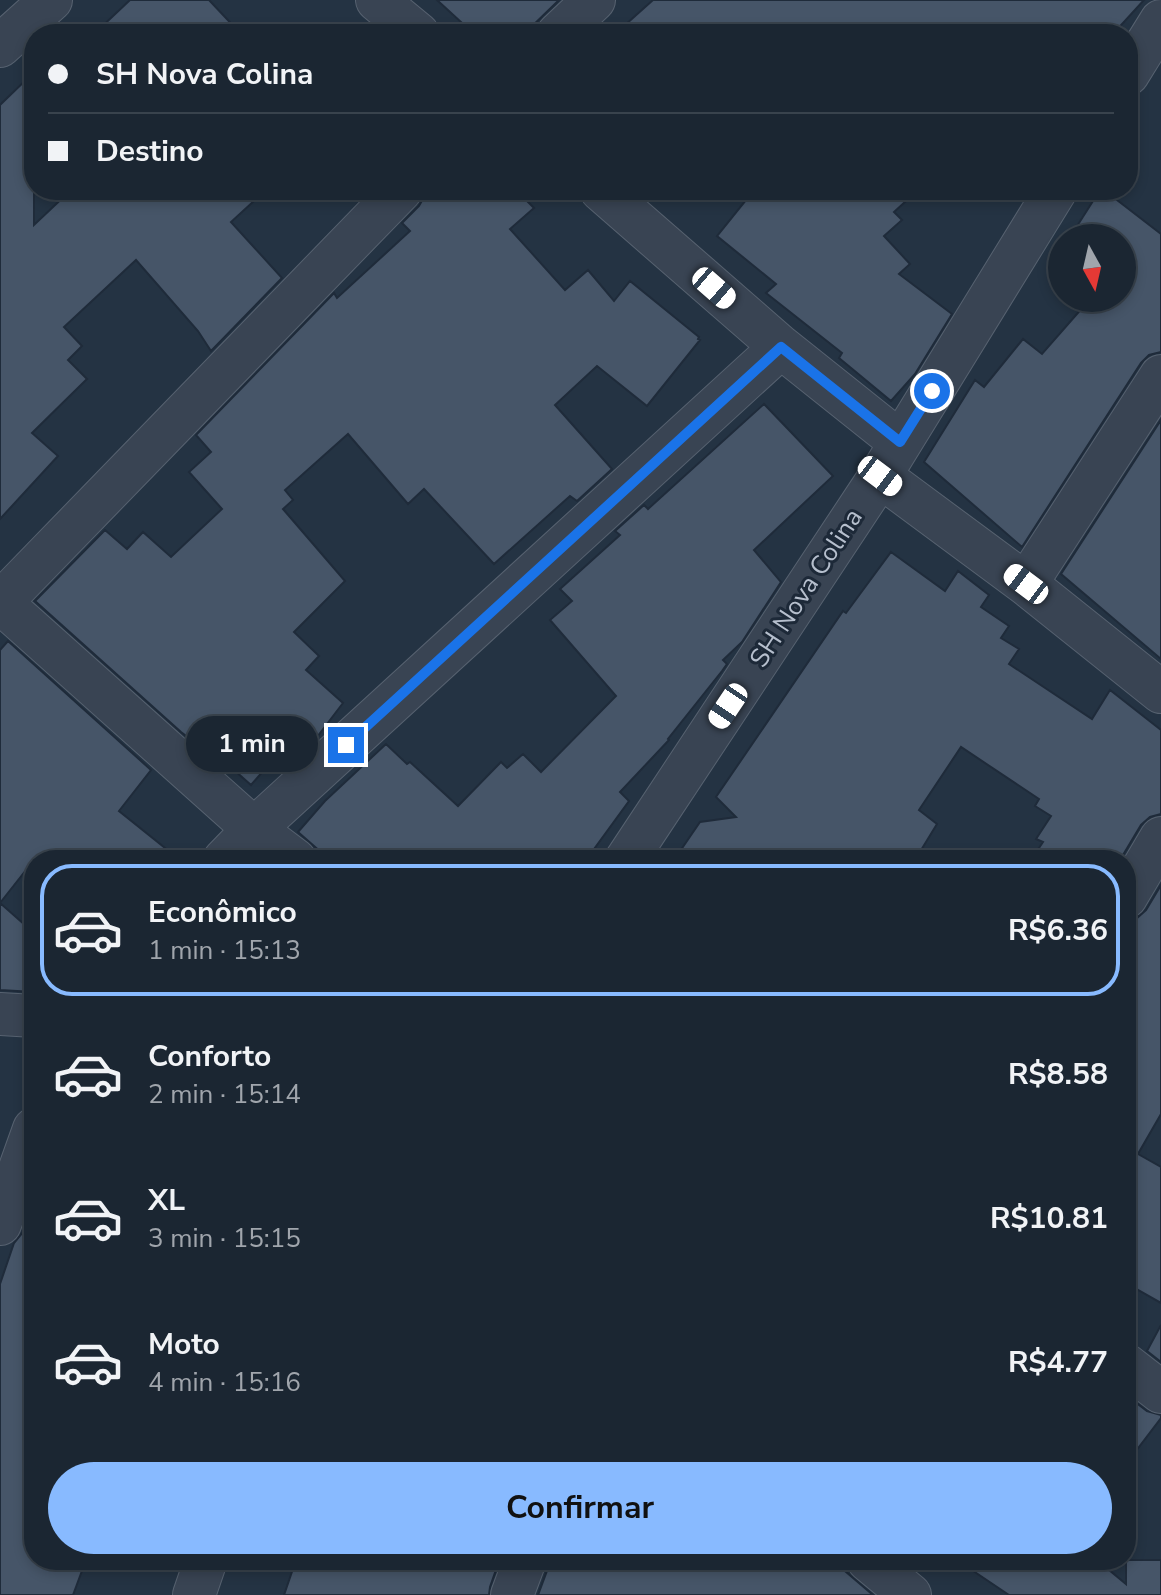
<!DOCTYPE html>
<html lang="pt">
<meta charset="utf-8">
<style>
body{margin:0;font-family:"Nunito Sans",sans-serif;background:#242e3a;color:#f1f3f6;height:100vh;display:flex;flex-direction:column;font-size:30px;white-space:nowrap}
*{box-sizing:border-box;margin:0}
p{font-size:26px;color:#a0a5ac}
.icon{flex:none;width:44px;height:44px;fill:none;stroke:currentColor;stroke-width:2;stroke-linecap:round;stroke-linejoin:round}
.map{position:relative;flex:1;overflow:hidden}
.drawer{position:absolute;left:24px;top:850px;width:1112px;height:720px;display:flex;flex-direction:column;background:#1b2632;border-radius:32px;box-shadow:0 4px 12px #0003,0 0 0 2px #39434d}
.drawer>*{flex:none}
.guide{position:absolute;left:24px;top:24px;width:1114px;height:176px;border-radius:32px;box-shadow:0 4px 12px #0003,0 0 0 2px #39434d;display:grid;align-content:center;height:176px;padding:0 24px;background:#1b2632}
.needle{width:52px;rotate:172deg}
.fabs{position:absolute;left:1048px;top:224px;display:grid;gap:16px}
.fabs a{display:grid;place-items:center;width:88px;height:88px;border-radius:50%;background:#1b2632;box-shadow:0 4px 12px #0003,0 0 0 2px #39434d;font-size:40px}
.end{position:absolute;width:36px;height:36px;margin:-18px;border:10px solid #1a73e8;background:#fff;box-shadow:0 0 0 4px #fff}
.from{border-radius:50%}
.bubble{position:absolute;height:56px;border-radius:28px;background:#1b2632;box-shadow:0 4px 12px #0003,0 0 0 2px #39434d;font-size:26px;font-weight:700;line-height:56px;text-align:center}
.car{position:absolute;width:24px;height:48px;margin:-24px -12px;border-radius:10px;box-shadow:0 0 6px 2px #0007;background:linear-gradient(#fff 24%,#345 0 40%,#fff 0 76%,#345 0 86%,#fff 0)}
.guide b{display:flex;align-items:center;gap:28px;height:76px;font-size:30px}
.guide b+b{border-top:2px solid #39434d}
.guide i{width:20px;height:20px;background:#f1f3f6}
ul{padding:14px 0 0;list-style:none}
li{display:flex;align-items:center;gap:24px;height:132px;margin:0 16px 12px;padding:0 8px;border:4px solid transparent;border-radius:32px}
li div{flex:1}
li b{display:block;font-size:30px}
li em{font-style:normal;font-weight:700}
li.active{border-color:#88baff}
li>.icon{width:72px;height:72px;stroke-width:1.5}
.action{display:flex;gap:16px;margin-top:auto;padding:16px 24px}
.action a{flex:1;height:92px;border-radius:48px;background:#88baff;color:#111;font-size:32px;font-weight:700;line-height:92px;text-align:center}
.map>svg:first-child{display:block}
</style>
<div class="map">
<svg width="1161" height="1595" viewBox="0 0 1161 1595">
<rect width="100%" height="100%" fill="#243343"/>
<!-- building -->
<path fill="#465568" stroke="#1f2b3a" stroke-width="2" d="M130,0H209L241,34H94Z
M437,0H559L524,34H474Z
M653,0H1144L1113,34H615Z
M34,72V225L71,190H266L231,222L282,278L211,351L198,331L136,260L64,327L82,346L68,360L87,379L32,433L58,456L0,519V105Z
M424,190H516L534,208L510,229L565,290L588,270L614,301L630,281L699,337L698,339L700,340L647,406L597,366L555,405L612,469L577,501L570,496L494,564L424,489L408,504L348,434L285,490L293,500L283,509L345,581L294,632L319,656L306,670L343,703L314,741L296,758L287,744L251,785L198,738L194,742L181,732L35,601L105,530L127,549L143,532L171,557L222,509L189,472L211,452L196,435L334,293L337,298L410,231L402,223L419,206L424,197Z
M754,190H918L894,212L902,220L884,236L910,264L899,274L952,314L915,374L891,401L839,358L842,353L766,293L776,284L717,236Z
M1100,190H1104L1161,234V352L1149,355L1141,363L1022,547L924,462L975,380L984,387L1023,339L1042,354L1083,307L1072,298H1122V238H1077L1072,234Z
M764,404L833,476L754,550L781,582L742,642L723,660L727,664L722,671L668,739L669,740L620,792L629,801L586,860H330L298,832L325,801L386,744L407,764L410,762L458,806L501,762L507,768L523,754L541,772L616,696L550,620L572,601L560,589L620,535L615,531L644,505L648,509Z
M1161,420V659L1061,574Z
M891,552L945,591L958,571L989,595L981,607L1009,626L1001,638L1019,649L1009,664L1092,719L1110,690L1161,730V814L1150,817L1141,825L1120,860H1031L1043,842L1036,839L1051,816L1035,806L1039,799L961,747L919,810L937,824L915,860H834L818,850L810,860H674L700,822L736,817L716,797L843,611L846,613Z
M8,641L151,770L119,811L180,860H34L0,903V650Z
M1161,885V1114L1138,1154L1161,1167V1303L1126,1283V921L1137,918L1146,910Z
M0,903L34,933V992L0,990Z
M34,1201V1560H86L73,1595H0V1284L14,1243L23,1232Z
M1161,1325V1362L1147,1351Z
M1126,1395L1147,1411L1161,1415V1418L1126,1464Z
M296,1560H489L498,1564L490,1587L489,1595H284Z
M548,1560H832L873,1595H538L548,1568Z
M957,1560H1097L1126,1584V1560H1161V1595H1009Z"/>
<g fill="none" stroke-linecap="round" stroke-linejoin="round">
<!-- street casing -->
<g stroke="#576270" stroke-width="44">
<path id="street" d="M377,0L418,34
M558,34L594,0
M0,46L51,0
M1128,74L1161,21
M601,190L781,347L900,442
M880,476L1026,584L1161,692
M1026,584L1161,376
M0,602L254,829L295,860
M0,603L401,190
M224,860L254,829L781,347
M626,860L880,476L1056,190
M1126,897L1161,838
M0,1014L34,1016
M0,1224L34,1129
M1126,1365L1161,1392
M868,1560L910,1595
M194,1595L206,1560
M512,1595L525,1560"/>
</g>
<!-- street -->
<use href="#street" stroke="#394453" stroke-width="42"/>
</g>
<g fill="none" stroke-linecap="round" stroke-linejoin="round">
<!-- route -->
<path stroke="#1a73e8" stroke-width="10" d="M346,745L781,347L900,442L932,391"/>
</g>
<g text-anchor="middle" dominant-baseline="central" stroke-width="6" stroke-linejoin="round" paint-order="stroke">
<!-- street labels -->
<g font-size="26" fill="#b6bfcd" stroke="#1d2938">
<text transform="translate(806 588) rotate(-57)">SH Nova Colina</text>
</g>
</g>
</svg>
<div class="fabs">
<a><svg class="needle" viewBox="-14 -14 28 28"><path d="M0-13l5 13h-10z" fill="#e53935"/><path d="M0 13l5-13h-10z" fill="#a0a5ac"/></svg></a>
</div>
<i class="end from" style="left:932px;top:391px"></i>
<i class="end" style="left:346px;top:745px"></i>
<div class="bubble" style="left:186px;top:716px;width:132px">1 min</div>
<i class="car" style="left:714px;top:288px;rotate:131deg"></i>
<i class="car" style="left:880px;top:476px;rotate:127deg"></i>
<i class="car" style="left:1026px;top:584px;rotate:307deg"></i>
<i class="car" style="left:728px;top:706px;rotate:214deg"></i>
<div class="guide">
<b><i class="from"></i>SH Nova Colina</b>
<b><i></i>Destino</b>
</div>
<section class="drawer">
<ul>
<li class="active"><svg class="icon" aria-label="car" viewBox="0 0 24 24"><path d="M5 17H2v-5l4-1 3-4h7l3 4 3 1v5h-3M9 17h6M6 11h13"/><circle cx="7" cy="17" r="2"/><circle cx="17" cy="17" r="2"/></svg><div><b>Econômico</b><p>1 min · 15:13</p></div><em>R$6.36</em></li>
<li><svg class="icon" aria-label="car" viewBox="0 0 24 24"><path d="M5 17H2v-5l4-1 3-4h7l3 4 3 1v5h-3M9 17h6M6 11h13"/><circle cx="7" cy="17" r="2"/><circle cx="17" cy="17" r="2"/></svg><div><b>Conforto</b><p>2 min · 15:14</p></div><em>R$8.58</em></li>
<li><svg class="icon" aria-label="car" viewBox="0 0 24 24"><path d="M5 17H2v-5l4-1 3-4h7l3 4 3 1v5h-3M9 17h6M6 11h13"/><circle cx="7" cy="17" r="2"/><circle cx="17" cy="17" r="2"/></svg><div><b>XL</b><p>3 min · 15:15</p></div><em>R$10.81</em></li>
<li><svg class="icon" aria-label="car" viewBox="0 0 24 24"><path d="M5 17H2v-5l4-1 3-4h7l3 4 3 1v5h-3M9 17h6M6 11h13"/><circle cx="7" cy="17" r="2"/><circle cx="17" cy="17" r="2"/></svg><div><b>Moto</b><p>4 min · 15:16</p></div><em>R$4.77</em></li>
</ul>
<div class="action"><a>Confirmar</a></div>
</section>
</div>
